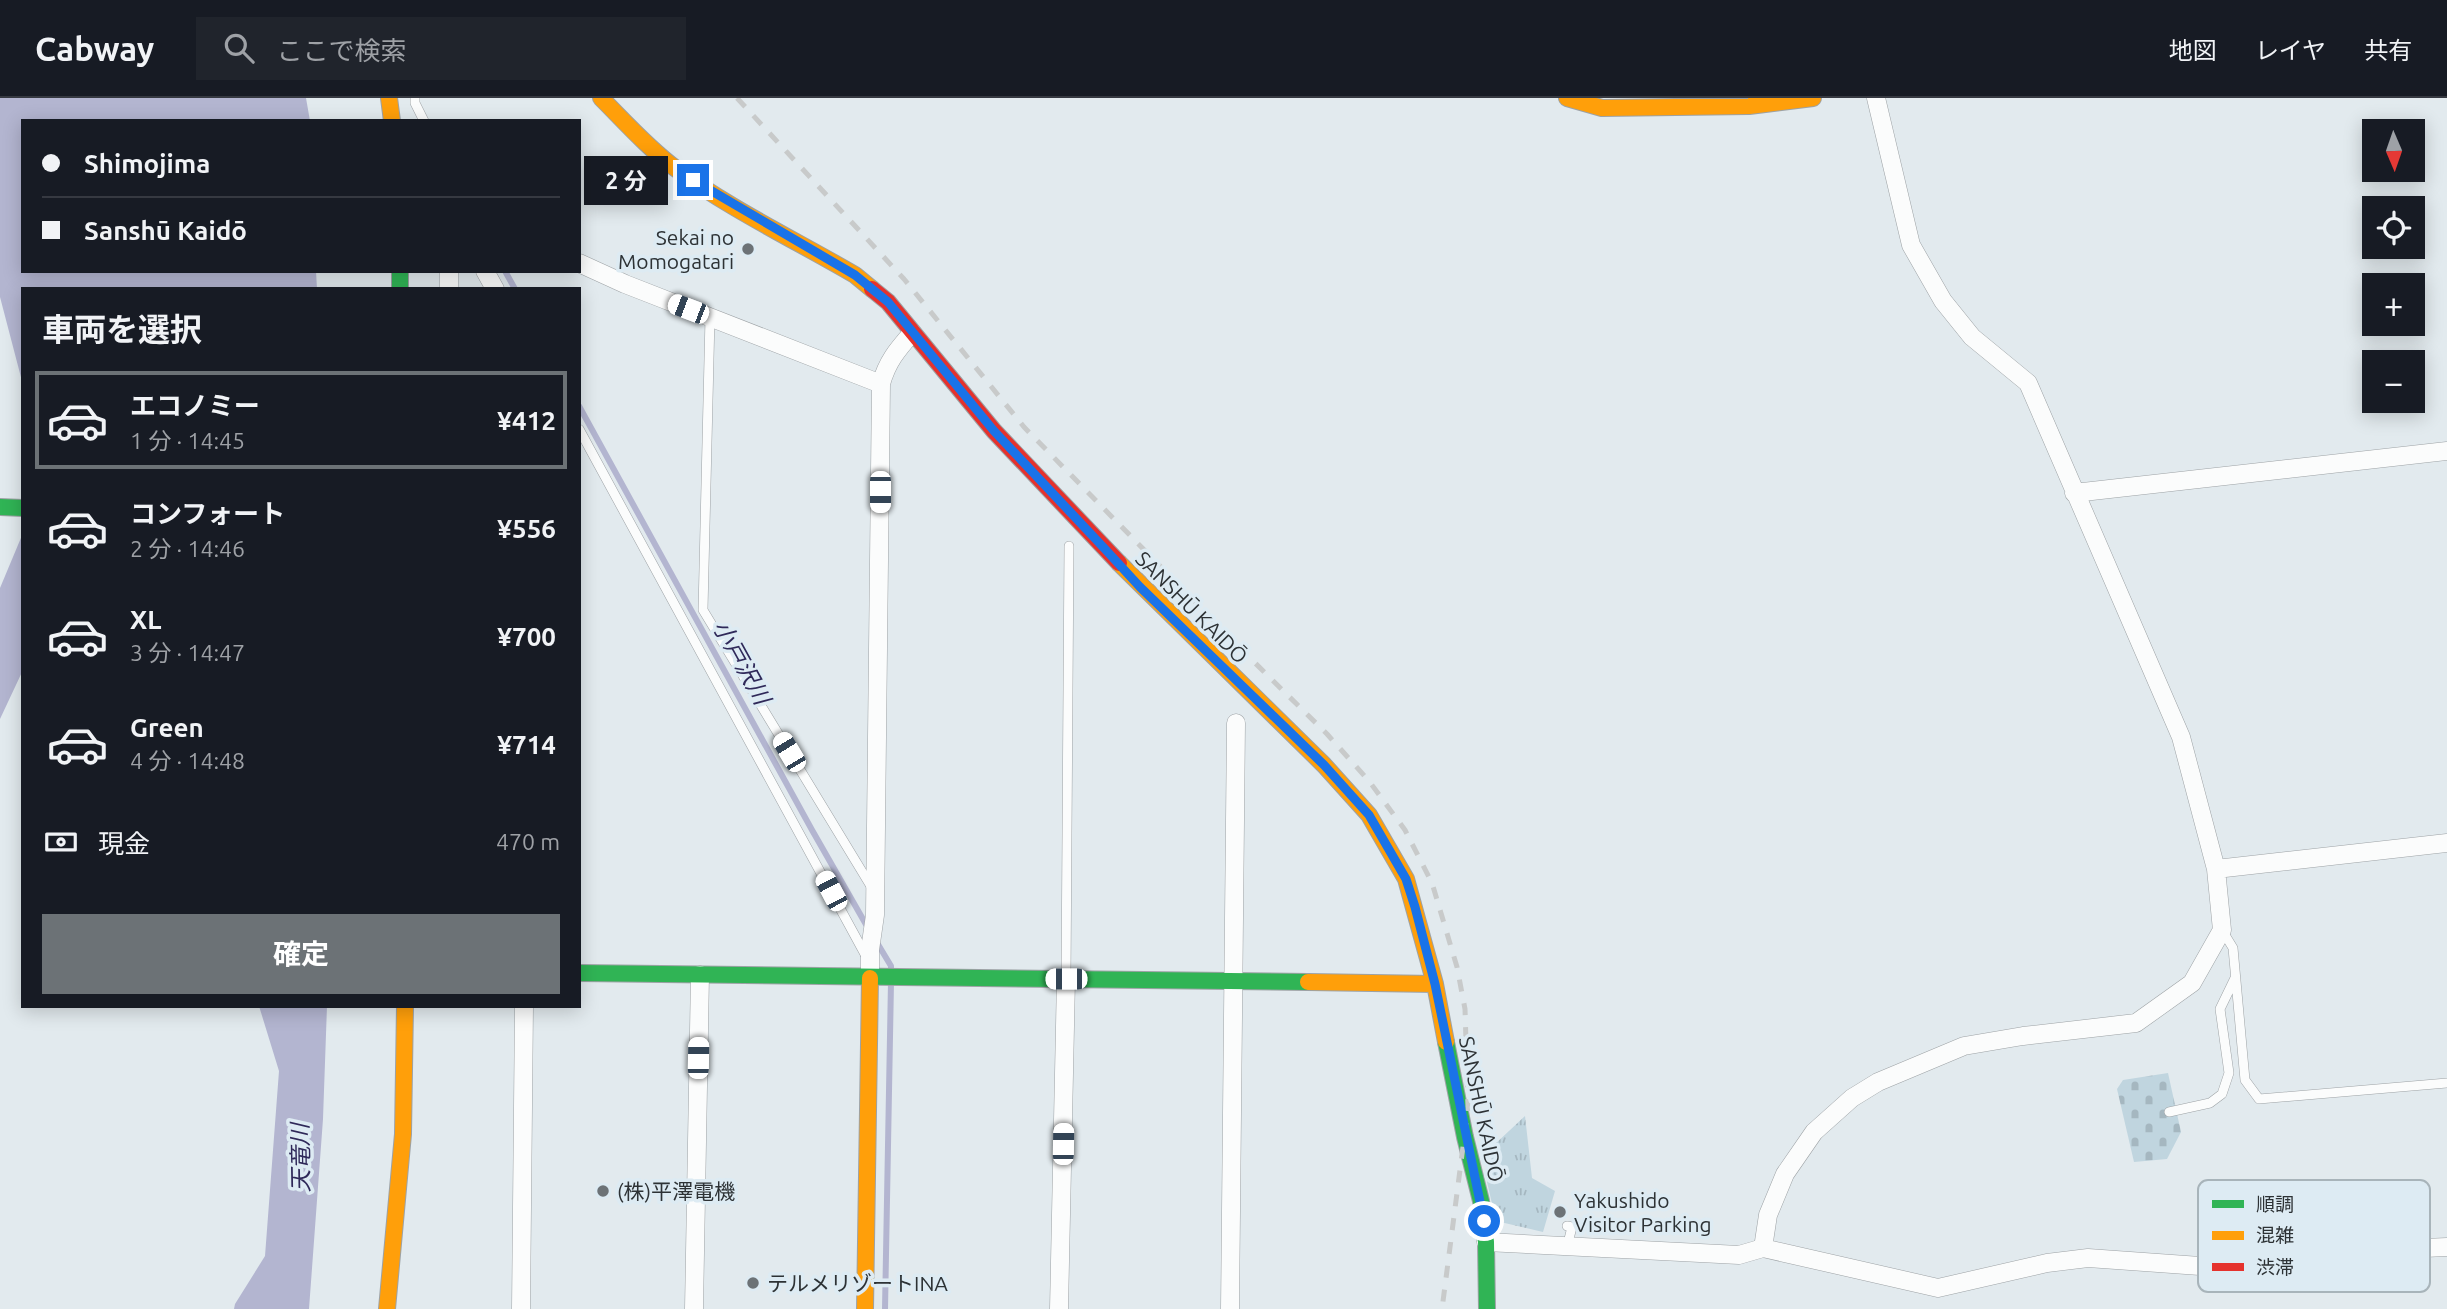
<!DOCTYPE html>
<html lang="ja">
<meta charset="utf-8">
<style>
body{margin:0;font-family:Ubuntu,"Noto Sans JP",sans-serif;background:#20242c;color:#f1f3f6;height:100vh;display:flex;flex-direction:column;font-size:26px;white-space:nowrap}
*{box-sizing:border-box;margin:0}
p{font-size:23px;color:#9ea1a6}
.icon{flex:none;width:38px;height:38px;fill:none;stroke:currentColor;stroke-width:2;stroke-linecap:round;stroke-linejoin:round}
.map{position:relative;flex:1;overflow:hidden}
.panel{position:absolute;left:21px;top:189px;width:560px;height:721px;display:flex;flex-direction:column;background:#171b24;border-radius:0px;box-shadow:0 4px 18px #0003}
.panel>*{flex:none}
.hud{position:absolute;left:21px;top:21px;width:560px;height:154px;border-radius:0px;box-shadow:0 4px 18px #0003;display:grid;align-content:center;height:154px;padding:0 21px;background:#171b24}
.needle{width:46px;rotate:178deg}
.tools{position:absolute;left:2362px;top:21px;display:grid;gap:14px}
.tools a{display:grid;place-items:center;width:63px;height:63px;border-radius:0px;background:#171b24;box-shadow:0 4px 18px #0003;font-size:35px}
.end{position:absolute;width:32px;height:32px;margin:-16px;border:9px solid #1a73e8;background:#fff;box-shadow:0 0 0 4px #fff}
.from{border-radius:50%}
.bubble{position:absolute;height:49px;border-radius:0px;background:#171b24;box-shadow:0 4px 18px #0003;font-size:23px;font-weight:700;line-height:49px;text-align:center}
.car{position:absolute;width:21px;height:42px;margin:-21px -10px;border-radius:9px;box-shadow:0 0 5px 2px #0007;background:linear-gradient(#fff 24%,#345 0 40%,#fff 0 76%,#345 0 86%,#fff 0)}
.hud b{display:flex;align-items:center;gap:24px;height:66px;font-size:26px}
.hud b+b{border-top:2px solid #363941}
.hud i{width:18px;height:18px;background:#f1f3f6}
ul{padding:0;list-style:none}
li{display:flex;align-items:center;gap:21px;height:98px;margin:0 14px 10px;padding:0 7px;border:4px solid transparent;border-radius:0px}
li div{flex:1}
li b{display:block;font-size:26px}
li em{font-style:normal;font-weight:700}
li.selected{border-color:#6c7276}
li>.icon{width:63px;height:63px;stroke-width:1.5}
h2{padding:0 21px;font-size:32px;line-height:84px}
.pay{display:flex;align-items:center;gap:18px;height:77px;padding:0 21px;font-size:26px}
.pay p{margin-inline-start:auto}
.primary-button{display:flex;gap:14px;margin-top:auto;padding:14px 21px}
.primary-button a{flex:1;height:80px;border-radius:0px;background:#6c7276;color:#fff;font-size:28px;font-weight:700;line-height:80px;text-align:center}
header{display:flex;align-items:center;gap:42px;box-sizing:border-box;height:98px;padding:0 35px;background:#171b24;border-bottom:2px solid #363941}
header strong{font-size:33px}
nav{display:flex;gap:38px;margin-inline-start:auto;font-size:24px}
.search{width:490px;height:63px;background:#20242c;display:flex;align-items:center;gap:18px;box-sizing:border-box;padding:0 24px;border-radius:0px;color:#9ea1a6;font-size:26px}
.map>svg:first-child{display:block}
</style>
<header>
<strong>Cabway</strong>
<div class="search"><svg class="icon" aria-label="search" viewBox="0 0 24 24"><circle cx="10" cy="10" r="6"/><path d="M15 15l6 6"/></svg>ここで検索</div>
<nav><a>地図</a><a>レイヤ</a><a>共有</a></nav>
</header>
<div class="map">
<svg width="2447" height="1211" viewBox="0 0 2447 1211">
<defs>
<pattern id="grass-tufts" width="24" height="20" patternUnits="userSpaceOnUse" patternTransform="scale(1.75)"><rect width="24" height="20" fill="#c0d5df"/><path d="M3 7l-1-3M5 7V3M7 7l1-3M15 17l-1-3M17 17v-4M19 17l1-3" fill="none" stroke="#a5b7c0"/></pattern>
<pattern id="cemetery-stones" width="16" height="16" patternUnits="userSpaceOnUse" patternTransform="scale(1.75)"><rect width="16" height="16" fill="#c0d5df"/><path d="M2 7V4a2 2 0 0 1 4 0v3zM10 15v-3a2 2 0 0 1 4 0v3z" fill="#a5b7c0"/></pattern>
</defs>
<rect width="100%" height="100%" fill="#e2eaee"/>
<!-- grass -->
<path fill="url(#grass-tufts)" d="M1525,1018L1532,1080L1555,1093L1543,1134L1496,1123L1487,1084L1494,1047Z"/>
<!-- cemetery -->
<path fill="url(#cemetery-stones)" d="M2168,975L2181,1034L2167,1061L2134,1064L2117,991L2123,982Z"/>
<!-- water -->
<path fill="#b3b5d0" d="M0,0H306L310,23H23V173H316L317,191H23V287L0,199Z
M23,435V572L0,621V490Z
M259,908H327L323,1021L309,1211H234L235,1206L265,1158L279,973Z"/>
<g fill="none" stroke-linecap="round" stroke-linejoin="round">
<!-- stream -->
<path stroke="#b3b5d0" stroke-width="6" d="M505,173L515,191
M579,308L812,732L868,830
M876,843L891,868V873
M885,1211L891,884"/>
<!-- lane casing -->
<g stroke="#9da2a5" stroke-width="10">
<path id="lane" d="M415,0V5L424,23
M710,219L703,512L872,790
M579,331L866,858
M2222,832L2233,850L2245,982L2259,1001L2447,985
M1066,879L1069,448
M2169,1014L2210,1005L2222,996L2229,975L2220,911L2235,880
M1567,1149L1572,1129L1567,1128"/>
</g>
<!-- street casing -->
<g stroke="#9da2a5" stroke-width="19">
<path id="street" d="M579,165L625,186L881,286
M449,173V191
M485,173L495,191
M2074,395L2447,353
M2216,771L2447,745
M870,880V852L875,817L881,286C887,264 897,252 912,235
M1486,1144L1739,1157L1763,1150L1938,1190L2047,1165L2088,1160L2200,1168L2358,1153L2447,1149
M1763,1150L1768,1117L1785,1076L1814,1034L1852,1000L1878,984L1964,948L2023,938L2136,925L2192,885L2222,832L2216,771L2181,639L2028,285L1972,239L1943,203L1911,147L1876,0
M521,1211L524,908
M694,1211L700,877
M1059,1211L1066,881
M1230,1211L1236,625"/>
</g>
<!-- fast casing -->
<g stroke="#9da2a5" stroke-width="18">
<path id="fast" d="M400,173V191
M0,409L23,410
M579,875L1308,884
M1446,944L1465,1039L1481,1103L1486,1144L1487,1211"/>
</g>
<!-- slow casing -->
<g stroke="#9da2a5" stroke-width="18">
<path id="slow" d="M389,0L392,23
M601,0C625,24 648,50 675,70C728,110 797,143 855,177L872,191
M1567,0L1602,10L1749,8L1813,0
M1119,465L1324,667L1369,717L1406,781L1435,886L1446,944
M1308,884L1435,886
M387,1211L403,1036L405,908
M865,1211L870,880"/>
</g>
<!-- jam casing -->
<g stroke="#9da2a5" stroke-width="18">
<path id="jam" d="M872,191L888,204L994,333L1119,465"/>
</g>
<!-- lane -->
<use href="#lane" stroke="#fbfcfc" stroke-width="9"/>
<!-- street -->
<use href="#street" stroke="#fbfcfc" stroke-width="18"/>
<!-- fast -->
<use href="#fast" stroke="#30b455" stroke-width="16"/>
<!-- slow -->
<use href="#slow" stroke="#ff9f0a" stroke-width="16"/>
<!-- jam -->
<use href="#jam" stroke="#e5322d" stroke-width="16"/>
<!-- rail -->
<path stroke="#c8caca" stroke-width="5" stroke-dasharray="12 12" stroke-linecap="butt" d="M737,0L904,181L1024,329L1250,560L1327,636L1369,683L1405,732L1432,785L1457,869L1465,911L1468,1010L1442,1211"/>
</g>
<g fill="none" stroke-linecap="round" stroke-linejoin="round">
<!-- route -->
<path stroke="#1a73e8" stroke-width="9" d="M693,82L855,177L888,204L994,333L1104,450L1140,489L1324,667L1369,717L1406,781L1415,809L1435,886L1484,1123"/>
</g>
<!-- markers -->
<g fill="#6c7276" stroke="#ddebf3" stroke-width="2.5">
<circle cx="748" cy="151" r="7"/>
<circle cx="603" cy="1093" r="7"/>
<circle cx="1560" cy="1114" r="7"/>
<circle cx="753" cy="1185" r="7"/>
</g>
<g text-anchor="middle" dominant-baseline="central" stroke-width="7" stroke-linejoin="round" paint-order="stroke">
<!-- poi labels -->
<g font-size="21" fill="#2d3235" stroke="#ddebf3" text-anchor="start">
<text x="734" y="139" text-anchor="end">Sekai no<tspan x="734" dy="24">Momogatari</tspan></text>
<text x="617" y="1093">(株)平澤電機</text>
<text x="1574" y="1102">Yakushido<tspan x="1574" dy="24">Visitor Parking</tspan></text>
<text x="767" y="1185">テルメリゾートINA</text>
</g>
<!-- street labels -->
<g font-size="21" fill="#2d3235" stroke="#ddebf3">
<text transform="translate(1192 509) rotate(45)">SANSHŪ KAIDŌ</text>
<text transform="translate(1482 1011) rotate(78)">SANSHŪ KAIDŌ</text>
</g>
<!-- water labels -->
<g font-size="23" font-style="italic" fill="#2f2959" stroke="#ddebf3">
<text transform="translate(742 564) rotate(61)">小戸沢川</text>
<text transform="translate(300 1060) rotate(-91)">天竜川</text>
</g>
</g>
<!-- legend -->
<rect x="2198" y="1082" width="232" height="112" rx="10" fill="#ddebf3" stroke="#a8b4ba" stroke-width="2"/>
<rect x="2212" y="1102" width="32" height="8" fill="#30b455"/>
<rect x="2212" y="1133" width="32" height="9" fill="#ff9f0a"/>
<rect x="2212" y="1165" width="32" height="8" fill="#e5322d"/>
<g font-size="19" fill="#2d3235">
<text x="2256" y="1113">順調</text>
<text x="2256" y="1144">混雑</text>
<text x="2256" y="1176">渋滞</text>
</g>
</svg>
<div class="tools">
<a><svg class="needle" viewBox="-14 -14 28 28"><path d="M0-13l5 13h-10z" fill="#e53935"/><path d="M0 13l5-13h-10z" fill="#9ea1a6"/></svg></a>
<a><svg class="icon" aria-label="locate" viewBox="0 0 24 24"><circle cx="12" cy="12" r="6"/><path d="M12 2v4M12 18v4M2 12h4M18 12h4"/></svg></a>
<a>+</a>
<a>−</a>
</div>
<i class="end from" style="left:1484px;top:1123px"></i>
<i class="end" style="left:693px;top:82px"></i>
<div class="bubble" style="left:584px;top:58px;width:84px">2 分</div>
<i class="car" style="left:688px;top:211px;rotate:291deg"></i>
<i class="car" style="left:880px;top:394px;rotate:180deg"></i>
<i class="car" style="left:789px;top:654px;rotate:329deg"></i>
<i class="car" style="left:831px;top:793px;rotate:332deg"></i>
<i class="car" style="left:1066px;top:881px;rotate:270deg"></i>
<i class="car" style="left:698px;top:960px;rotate:1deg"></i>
<i class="car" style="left:1063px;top:1046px;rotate:1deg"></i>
<div class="hud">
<b><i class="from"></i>Shimojima</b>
<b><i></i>Sanshū Kaidō</b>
</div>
<section class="panel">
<h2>車両を選択</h2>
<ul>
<li class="selected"><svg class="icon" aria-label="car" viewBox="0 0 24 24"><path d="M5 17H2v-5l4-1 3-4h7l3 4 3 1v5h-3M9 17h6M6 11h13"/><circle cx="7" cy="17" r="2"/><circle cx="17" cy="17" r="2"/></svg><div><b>エコノミー</b><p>1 分 · 14:45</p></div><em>¥412</em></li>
<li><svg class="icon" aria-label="car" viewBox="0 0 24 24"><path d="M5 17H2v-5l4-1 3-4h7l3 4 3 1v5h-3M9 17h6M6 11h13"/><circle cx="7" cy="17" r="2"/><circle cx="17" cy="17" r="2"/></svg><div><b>コンフォート</b><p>2 分 · 14:46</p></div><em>¥556</em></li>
<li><svg class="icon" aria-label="car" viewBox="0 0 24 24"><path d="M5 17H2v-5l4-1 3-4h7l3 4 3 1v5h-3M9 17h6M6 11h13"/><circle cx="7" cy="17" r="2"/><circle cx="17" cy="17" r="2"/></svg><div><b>XL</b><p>3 分 · 14:47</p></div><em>¥700</em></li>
<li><svg class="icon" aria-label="car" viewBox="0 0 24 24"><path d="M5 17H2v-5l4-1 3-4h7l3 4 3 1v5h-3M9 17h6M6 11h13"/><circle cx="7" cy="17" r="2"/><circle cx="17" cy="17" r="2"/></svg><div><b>Green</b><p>4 分 · 14:48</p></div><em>¥714</em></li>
</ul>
<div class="pay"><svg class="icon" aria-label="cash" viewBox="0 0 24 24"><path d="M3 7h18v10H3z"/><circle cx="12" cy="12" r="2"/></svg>現金<p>470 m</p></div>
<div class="primary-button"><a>確定</a></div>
</section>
</div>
